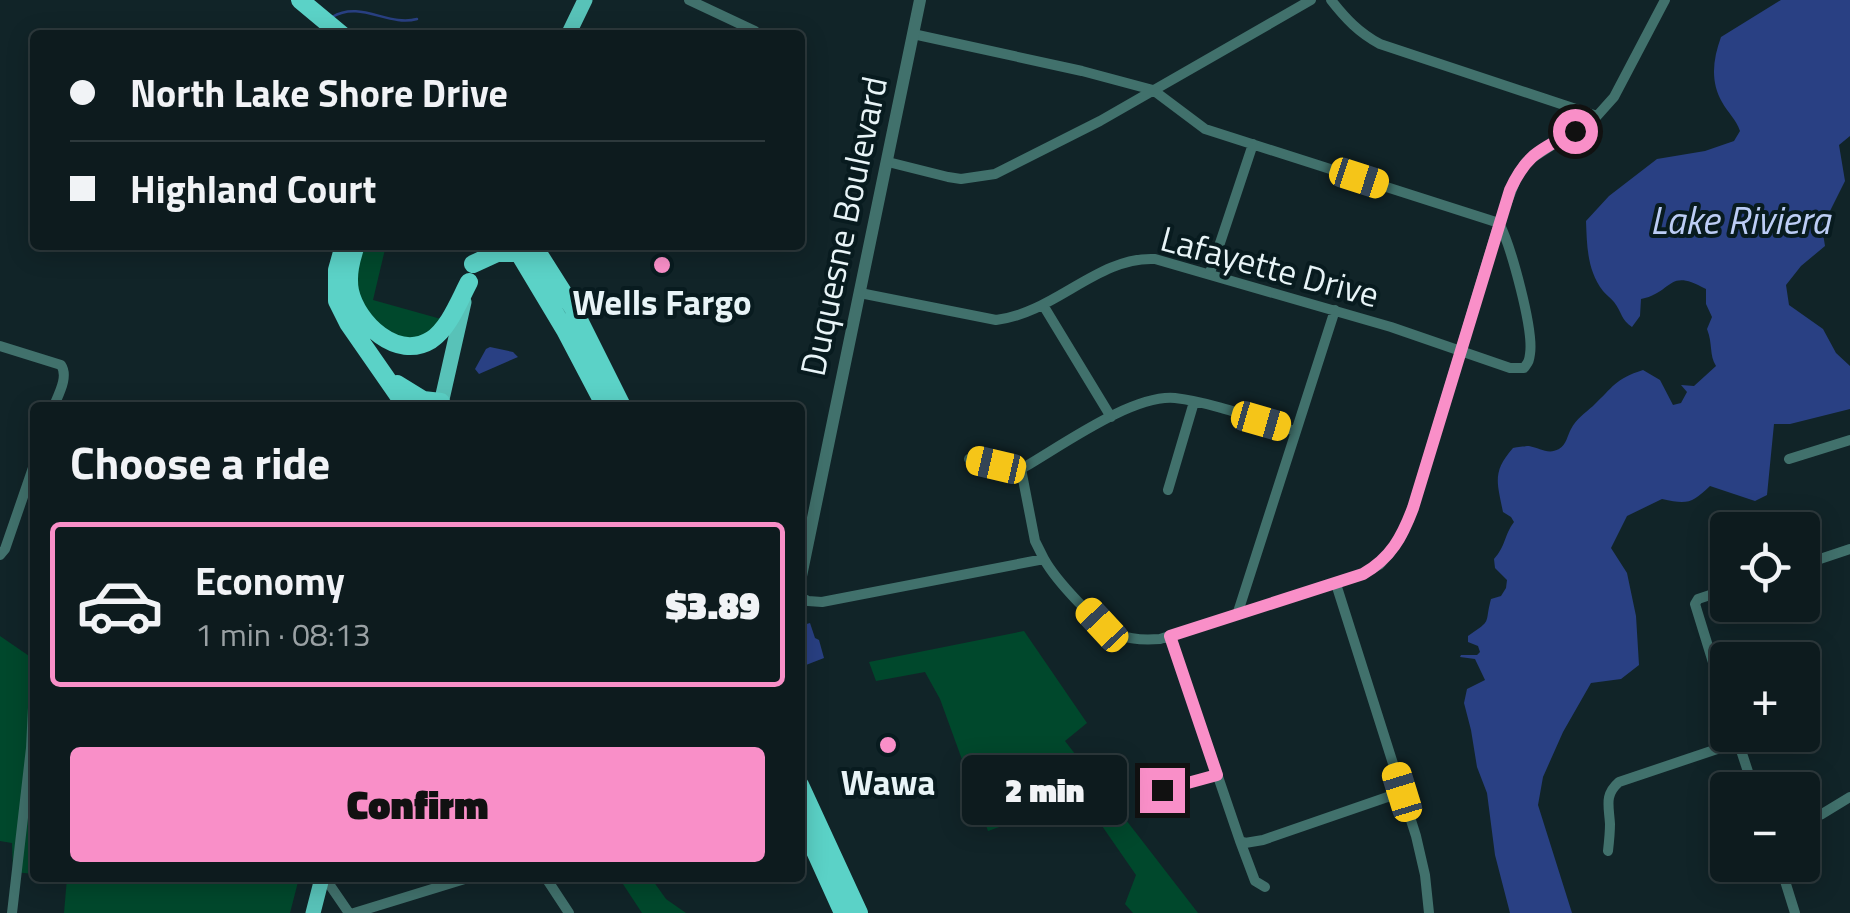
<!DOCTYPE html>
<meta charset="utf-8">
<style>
body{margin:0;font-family:"Titillium Web",sans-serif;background:#162427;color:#f1f3f6;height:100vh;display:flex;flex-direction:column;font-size:38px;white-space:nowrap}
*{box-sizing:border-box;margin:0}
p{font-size:32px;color:#9aa1a4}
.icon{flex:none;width:55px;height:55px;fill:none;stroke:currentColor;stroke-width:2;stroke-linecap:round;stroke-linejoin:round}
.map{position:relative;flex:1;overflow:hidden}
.drawer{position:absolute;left:30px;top:402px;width:775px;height:480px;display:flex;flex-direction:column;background:#0d1b1e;border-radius:10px;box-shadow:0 5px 25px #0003,0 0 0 2px #2d393c}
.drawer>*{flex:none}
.banner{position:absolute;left:30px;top:30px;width:775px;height:220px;border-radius:10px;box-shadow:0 5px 25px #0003,0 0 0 2px #2d393c;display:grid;align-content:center;height:220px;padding:0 40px;background:#0d1b1e}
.buttons{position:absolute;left:1710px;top:512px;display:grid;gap:20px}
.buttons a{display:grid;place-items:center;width:110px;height:110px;border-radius:10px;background:#0d1b1e;box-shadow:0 5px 25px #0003,0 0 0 2px #2d393c;font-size:50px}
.end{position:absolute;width:45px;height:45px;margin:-22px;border:12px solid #f98fc8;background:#111;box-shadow:0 0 0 5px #111}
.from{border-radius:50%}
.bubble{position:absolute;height:70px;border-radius:10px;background:#0d1b1e;box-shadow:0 5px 25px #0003,0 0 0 2px #2d393c;font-size:32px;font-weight:800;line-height:70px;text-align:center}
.car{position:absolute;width:30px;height:60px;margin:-30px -15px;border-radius:12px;box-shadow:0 0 8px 2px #0007;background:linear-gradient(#f5c518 24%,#345 0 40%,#f5c518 0 76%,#345 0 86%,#f5c518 0)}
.banner b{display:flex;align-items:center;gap:35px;height:95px;font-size:38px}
.banner b+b{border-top:2px solid #2d393c}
.banner i{width:25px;height:25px;background:#f1f3f6}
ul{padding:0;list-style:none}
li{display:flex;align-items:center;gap:30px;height:165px;margin:0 20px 15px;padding:0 20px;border:5px solid transparent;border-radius:10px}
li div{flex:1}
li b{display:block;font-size:38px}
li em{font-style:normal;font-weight:800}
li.on{border-color:#f98fc8}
li>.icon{width:90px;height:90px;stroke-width:1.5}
h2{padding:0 40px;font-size:45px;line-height:120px}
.cta{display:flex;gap:20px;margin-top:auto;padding:20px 40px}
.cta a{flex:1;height:115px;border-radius:10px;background:#f98fc8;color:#111;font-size:40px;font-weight:800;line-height:115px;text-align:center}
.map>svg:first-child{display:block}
</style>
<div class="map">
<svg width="1850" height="913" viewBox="0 0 1850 913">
<rect width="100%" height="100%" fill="#112428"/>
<!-- green -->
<path fill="#00482c" d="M361,245H386L373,300L441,319L430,332L407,341L370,319L354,282Z
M1024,631L1087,723L1065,741L1198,913H1133L1125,904L1136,875L1082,797L988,831L940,699L925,672L876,681L869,662Z
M0,636L35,660V874L13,872L12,843L0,841Z
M67,878H299L290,913H64Z
M619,878H651L666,899L686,913H642Z"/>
<!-- water -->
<path fill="#294083" d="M1781,0H1850V136L1839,145L1845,181L1822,227L1825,246L1801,266L1786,285L1789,305L1823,329L1836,353L1850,366V409L1790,424H1774L1767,495L1755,501L1710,486C1692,503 1688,505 1662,499L1627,516L1611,548L1627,573L1636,616L1639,665L1621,679L1591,683L1563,732L1543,777L1538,805L1572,913H1510L1495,855L1487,793L1477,767L1471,730L1464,703L1467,689L1485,680L1475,659L1460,657L1461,655H1477L1480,652L1478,646L1468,642V636C1493,619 1484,625 1491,599L1501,596L1506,588L1507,580L1495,568L1494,559C1506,546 1504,535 1514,522L1511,517L1503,512C1497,482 1492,472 1513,448C1516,447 1526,446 1529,446C1540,448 1548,455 1559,449C1567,444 1567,436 1571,429C1576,419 1585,413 1593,406C1613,387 1615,379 1643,370L1660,380L1673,405L1681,403L1687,392L1681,385L1694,386L1716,366C1709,355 1713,344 1707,329L1712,317L1706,304V289C1667,267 1674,292 1641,299L1640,316L1632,327C1621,320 1622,312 1614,302C1611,298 1606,295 1603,291C1587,270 1587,246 1586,221L1609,196L1657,159L1705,151L1734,141L1740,131C1736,119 1728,113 1722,102C1710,81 1713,59 1721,37Z
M490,347L513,352L518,357L479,374L475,369L486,349Z
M810,623L815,638L819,640L824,658L806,665L800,648V626Z"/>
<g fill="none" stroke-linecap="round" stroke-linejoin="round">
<!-- stream -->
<path stroke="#294083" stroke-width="2.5" d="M332,17C361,0 388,27 417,19"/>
<!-- minor -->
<path stroke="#41716c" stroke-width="10" d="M689,0L755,31
M1331,0C1345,18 1359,33 1380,44L1597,116
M888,162L948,177L961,179L995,174L1100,121L1311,0
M1210,273L1253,144
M860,293L996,320C1055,313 1098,256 1155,259L1391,327L1510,368H1524C1528,362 1529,362 1530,354C1534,330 1511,246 1499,223L1205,129L1153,90L1082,71L913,34
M1043,305L1111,417
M0,346L61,365C69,377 58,395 53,408
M969,459L1021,469
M1789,459L1850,440
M1021,469C1060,447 1132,394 1175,398C1211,402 1259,420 1295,431
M1021,469L1035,541L1044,559
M1168,490L1194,402
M0,555L5,549L35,462
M1802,565L1850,549
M1336,584L1416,836L1425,875L1429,913
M1728,589L1698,599L1695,604L1728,711
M800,597L808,601L822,602L1044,559C1055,579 1098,627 1119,635C1132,640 1147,640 1160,639L1363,574L1379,565L1390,553L1402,535L1413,507L1499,223L1518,174L1526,162L1597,116L1614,97L1665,0
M1237,615L1335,310
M1170,636L1240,841L1245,843L1263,840L1402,792
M1736,735L1754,790
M1146,791L1162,790L1217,775
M1802,822L1822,814L1850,797
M1240,841L1255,881L1265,887
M1608,851C1609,842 1610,833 1610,824C1609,806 1604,795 1619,782L1738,742
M1780,865L1795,913
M325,878L349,913
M546,878L569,913
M12,913L31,748L35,667
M354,913L468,878"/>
<!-- tertiary -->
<path stroke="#41716c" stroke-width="12" d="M800,581L920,0"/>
<!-- primary -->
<path stroke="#58c2b8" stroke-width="15" d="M568,35L585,0
M440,408L464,302
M313,913L322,878"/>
<!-- trunk -->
<path stroke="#5bd2c7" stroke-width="18" d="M300,0L342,35
M344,245L337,270V301L348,323L407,408
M356,245C351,260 347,275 350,291C357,323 397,361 431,340C449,328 459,301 469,282
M514,245L565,330L606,408
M533,245L573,308L623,408
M473,264L497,253H519
M397,384L423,400L441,402
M800,785L859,913
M800,818L843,913"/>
</g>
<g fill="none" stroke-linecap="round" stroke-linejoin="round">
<!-- route -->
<path stroke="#f98fc8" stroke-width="12" d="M1162,790L1217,775L1170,636L1363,574C1391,558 1402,537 1413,508L1510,190C1527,153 1541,150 1575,131"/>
</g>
<!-- markers -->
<g fill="#f98fc8" stroke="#081b1f" stroke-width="4">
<circle cx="662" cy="265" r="10"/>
<circle cx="888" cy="745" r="10"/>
</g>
<g text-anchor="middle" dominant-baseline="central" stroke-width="8" stroke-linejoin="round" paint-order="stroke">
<!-- street labels -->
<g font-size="35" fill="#e8f4f7" stroke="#081b1f">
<text transform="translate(843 226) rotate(-78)">Duquesne Boulevard</text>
<text transform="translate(1270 266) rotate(15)">Lafayette Drive</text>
</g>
<!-- poi labels -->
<g font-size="35" font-weight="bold" fill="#e8f4f7" stroke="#081b1f">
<text x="662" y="302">Wells Fargo</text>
<text x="888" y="782">Wawa</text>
</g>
<!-- water labels -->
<g font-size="38" font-style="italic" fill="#bccdf5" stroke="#081b1f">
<text x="1740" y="220">Lake Riviera</text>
</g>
</g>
</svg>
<div class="buttons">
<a><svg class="icon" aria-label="locate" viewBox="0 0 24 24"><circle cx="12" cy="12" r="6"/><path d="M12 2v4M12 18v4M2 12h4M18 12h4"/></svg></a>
<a>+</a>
<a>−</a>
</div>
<i class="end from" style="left:1575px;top:131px"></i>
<i class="end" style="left:1162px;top:790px"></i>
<div class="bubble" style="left:962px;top:755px;width:165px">2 min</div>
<i class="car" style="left:1359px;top:178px;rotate:108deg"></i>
<i class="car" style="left:1261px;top:421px;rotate:106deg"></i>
<i class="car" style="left:996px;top:465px;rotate:283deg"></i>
<i class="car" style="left:1102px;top:625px;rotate:317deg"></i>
<i class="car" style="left:1402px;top:792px;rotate:343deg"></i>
<div class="banner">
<b><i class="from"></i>North Lake Shore Drive</b>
<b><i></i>Highland Court</b>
</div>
<section class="drawer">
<h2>Choose a ride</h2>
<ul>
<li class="on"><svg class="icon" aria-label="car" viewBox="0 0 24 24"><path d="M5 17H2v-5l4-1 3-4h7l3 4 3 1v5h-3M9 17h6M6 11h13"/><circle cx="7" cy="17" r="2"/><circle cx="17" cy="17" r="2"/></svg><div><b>Economy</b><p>1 min · 08:13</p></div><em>$3.89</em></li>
</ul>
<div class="cta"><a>Confirm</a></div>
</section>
</div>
